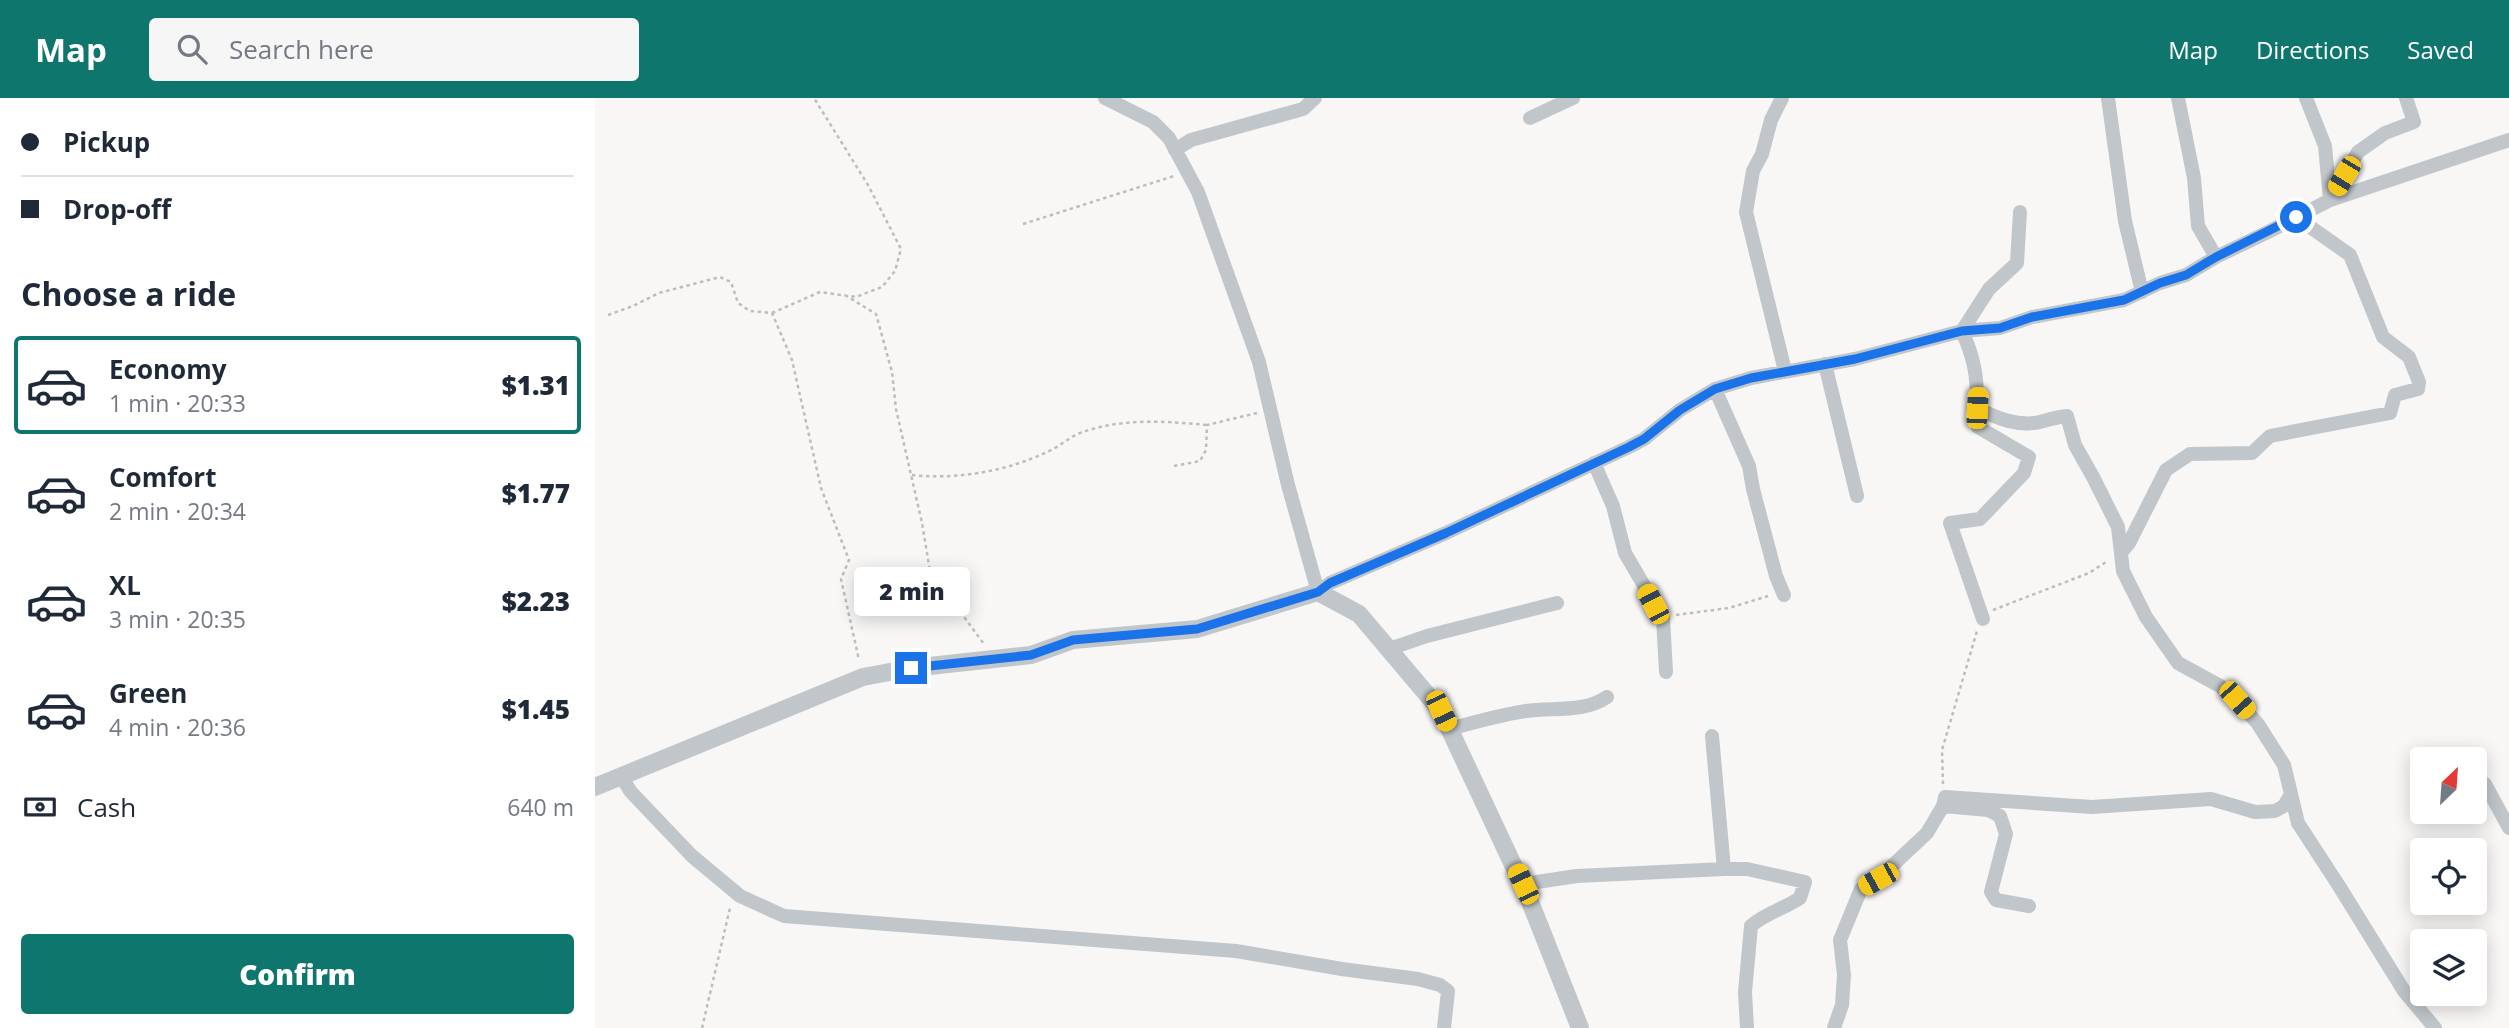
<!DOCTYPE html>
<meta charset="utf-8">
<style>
body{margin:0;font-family:"Open Sans",sans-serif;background:#f6f6f7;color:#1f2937;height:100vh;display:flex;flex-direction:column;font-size:26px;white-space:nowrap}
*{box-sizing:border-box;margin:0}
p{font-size:23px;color:#747a83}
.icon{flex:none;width:38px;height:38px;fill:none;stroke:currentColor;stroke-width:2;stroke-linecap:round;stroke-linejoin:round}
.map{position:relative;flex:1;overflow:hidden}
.panel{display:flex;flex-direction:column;background:#fff;width:595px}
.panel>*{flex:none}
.banner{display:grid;align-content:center;height:154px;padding:0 21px;background:#fff}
.needle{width:46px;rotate:25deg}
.tools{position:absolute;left:1815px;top:649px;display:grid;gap:14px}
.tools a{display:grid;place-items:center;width:77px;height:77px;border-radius:7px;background:#fff;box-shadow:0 4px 18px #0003;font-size:35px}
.end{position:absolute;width:32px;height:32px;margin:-16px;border:9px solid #1a73e8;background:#fff;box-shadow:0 0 0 4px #fff}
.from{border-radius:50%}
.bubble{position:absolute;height:49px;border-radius:7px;background:#fff;box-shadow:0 4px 18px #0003;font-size:23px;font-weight:800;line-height:49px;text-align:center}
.car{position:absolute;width:21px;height:42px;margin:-21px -10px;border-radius:9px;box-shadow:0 0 5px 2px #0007;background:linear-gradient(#f5c518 24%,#345 0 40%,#f5c518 0 76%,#345 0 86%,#f5c518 0)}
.banner b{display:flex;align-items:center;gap:24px;height:66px;font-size:26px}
.banner b+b{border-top:2px solid #e0e1e3}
.banner i{width:18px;height:18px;background:#1f2937}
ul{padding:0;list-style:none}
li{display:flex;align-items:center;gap:21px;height:98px;margin:0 14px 10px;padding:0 7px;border:4px solid transparent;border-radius:7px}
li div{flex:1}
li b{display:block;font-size:26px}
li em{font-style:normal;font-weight:800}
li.on{border-color:#0f766e}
li>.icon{width:63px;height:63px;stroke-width:1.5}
h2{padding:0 21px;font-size:32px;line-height:84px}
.pay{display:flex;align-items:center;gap:18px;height:77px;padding:0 21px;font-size:26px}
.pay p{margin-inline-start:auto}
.button{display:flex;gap:14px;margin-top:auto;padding:14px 21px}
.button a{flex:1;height:80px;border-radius:7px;background:#0f766e;color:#fff;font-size:28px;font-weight:800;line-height:80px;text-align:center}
header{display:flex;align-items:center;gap:42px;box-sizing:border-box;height:98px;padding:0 35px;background:#0f766e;color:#fff}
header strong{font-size:33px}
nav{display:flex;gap:38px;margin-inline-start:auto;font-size:24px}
.search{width:490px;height:63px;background:#f6f6f7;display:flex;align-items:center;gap:18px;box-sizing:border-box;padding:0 24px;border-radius:7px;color:#747a83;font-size:26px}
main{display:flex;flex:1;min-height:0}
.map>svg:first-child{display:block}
</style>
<header>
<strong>Map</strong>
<div class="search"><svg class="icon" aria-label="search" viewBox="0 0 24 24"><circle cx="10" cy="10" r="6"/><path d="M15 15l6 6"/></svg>Search here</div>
<nav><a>Map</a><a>Directions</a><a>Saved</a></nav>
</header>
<main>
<section class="panel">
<div class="banner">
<b><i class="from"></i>Pickup</b>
<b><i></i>Drop-off</b>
</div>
<h2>Choose a ride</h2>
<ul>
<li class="on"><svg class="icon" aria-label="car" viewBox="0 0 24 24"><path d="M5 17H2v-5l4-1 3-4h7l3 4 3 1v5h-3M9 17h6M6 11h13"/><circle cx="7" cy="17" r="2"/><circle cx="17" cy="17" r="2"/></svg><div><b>Economy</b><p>1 min · 20:33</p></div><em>$1.31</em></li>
<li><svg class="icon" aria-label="car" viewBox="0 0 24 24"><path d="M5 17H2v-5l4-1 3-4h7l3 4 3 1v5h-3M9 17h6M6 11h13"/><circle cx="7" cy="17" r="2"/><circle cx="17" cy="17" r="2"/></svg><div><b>Comfort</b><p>2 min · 20:34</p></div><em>$1.77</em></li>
<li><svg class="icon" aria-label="car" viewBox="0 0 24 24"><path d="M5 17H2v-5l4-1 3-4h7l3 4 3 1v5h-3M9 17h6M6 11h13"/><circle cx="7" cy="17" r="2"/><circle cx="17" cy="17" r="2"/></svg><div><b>XL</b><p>3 min · 20:35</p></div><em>$2.23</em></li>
<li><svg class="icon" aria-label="car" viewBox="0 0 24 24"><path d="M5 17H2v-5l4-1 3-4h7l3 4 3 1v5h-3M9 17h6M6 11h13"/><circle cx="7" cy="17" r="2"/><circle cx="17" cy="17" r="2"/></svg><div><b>Green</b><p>4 min · 20:36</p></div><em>$1.45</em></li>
</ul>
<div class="pay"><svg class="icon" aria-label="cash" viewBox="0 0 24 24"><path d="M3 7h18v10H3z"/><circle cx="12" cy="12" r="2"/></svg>Cash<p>640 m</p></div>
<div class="button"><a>Confirm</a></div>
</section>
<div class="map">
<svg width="1914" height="930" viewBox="0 0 1914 930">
<rect width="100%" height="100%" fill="#f8f7f5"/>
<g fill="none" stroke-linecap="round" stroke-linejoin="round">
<!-- path -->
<path stroke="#babec0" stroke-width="2.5" stroke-dasharray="3.5 3.5" stroke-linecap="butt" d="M428,126L579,78
M250,197L281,216L297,274L301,311L327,425L335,473L389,546
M177,215L225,194L261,199L287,189L300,173L306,151L273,87L219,0
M13,217L38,208L64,195L125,179L136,184L143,205L155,213L177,215L197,262L226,390L254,462L246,481L264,562
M579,368L605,363L611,352L612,327L662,315
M317,377C362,382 412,373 452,354C464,349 473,340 485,335C525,320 570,323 612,327
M1398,512L1494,475L1511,464
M1081,517L1134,510L1173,498
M1348,686L1347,652L1382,533
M107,930L135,810"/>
<!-- minor -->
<path stroke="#c0c6c9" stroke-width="14" d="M510,0L558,24L574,40L603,94L664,264L693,387L723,494L735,485L851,435L1034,349L1049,341L1085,312L1120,291L1156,280L1260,261L1367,233L1405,230L1437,219L1529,202L1565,185L1591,177L1621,159L1675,133L1735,102L1914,42
M1187,0L1176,22L1167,56L1158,73L1151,114L1190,273
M1513,0L1530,123L1547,194
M1583,0L1599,80L1603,128L1621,159
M1711,0L1730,48L1735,102
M935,20L978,0
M580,52L596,42L708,11L720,0
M1735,102L1763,54L1790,35L1819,24L1811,0
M1230,266L1262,398
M1120,291L1154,368L1158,391L1181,478L1189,497
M1387,312L1383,329L1434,359L1429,375L1385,421L1355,425L1388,521
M999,365L1018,408L1030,455L1068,520L1071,574
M1526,455L1534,445L1571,372L1595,356L1657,355L1675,338L1795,315L1800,297L1823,291L1824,284L1814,259L1788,239L1755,157L1701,119
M794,551L832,538L962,505
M855,631C880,624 905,617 931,613C957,609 989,615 1012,599
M1117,638L1129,771
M27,680L36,694L97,758L145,798L189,818L641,853L747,871L823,881L845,887L853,893L849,930
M1890,686L1914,730
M1696,696L1703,725L1744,788L1809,893L1840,930
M1349,708L1393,712L1405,718L1411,736L1396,794L1401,802L1434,808
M928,786L982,778L1129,771H1152L1210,784L1205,800C1189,811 1170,815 1156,828L1150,894L1152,930
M1239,930L1247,907L1249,877L1245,842L1266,791L1283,781L1332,735L1348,708L1350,699L1497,709L1616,701L1660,714L1680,713L1689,708L1696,696L1689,667L1663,626L1642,602L1625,588L1583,565L1551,519L1528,473L1523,429L1498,379L1480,347L1472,318C1462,319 1455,321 1445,324C1423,329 1401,320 1382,310C1383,281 1379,259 1367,233L1394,191L1422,165L1425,114"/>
<!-- tertiary -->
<path stroke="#c0c6c9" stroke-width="18" d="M0,689L268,579L316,570L436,557L478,542L602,531L723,494L764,516L846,613L934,801L985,930"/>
</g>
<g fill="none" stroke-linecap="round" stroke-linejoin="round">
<!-- route -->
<path stroke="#1a73e8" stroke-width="9" d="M316,570L436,557L478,542L602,531L723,494L735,485L851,435L1034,349L1049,341L1085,312L1120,291L1156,280L1260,261L1367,233L1405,230L1437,219L1529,202L1565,185L1591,177L1621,159L1701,119"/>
</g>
</svg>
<div class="tools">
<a><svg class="needle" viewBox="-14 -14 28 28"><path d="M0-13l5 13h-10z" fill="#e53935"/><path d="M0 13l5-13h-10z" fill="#747a83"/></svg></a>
<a><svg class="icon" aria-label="locate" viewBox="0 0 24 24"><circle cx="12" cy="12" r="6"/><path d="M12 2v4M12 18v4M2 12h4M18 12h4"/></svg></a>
<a><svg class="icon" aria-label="layers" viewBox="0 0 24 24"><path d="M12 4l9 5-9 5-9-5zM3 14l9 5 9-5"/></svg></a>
</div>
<i class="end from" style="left:1701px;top:119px"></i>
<i class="end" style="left:316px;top:570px"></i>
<div class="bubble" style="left:259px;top:469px;width:116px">2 min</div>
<i class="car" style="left:1749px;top:78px;rotate:211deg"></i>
<i class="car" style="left:1382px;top:310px;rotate:3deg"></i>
<i class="car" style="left:1058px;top:506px;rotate:332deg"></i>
<i class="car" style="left:1642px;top:602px;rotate:138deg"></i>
<i class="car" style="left:846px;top:613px;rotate:155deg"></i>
<i class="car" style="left:1283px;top:781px;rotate:241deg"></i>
<i class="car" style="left:928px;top:786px;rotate:335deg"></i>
</div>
</main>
